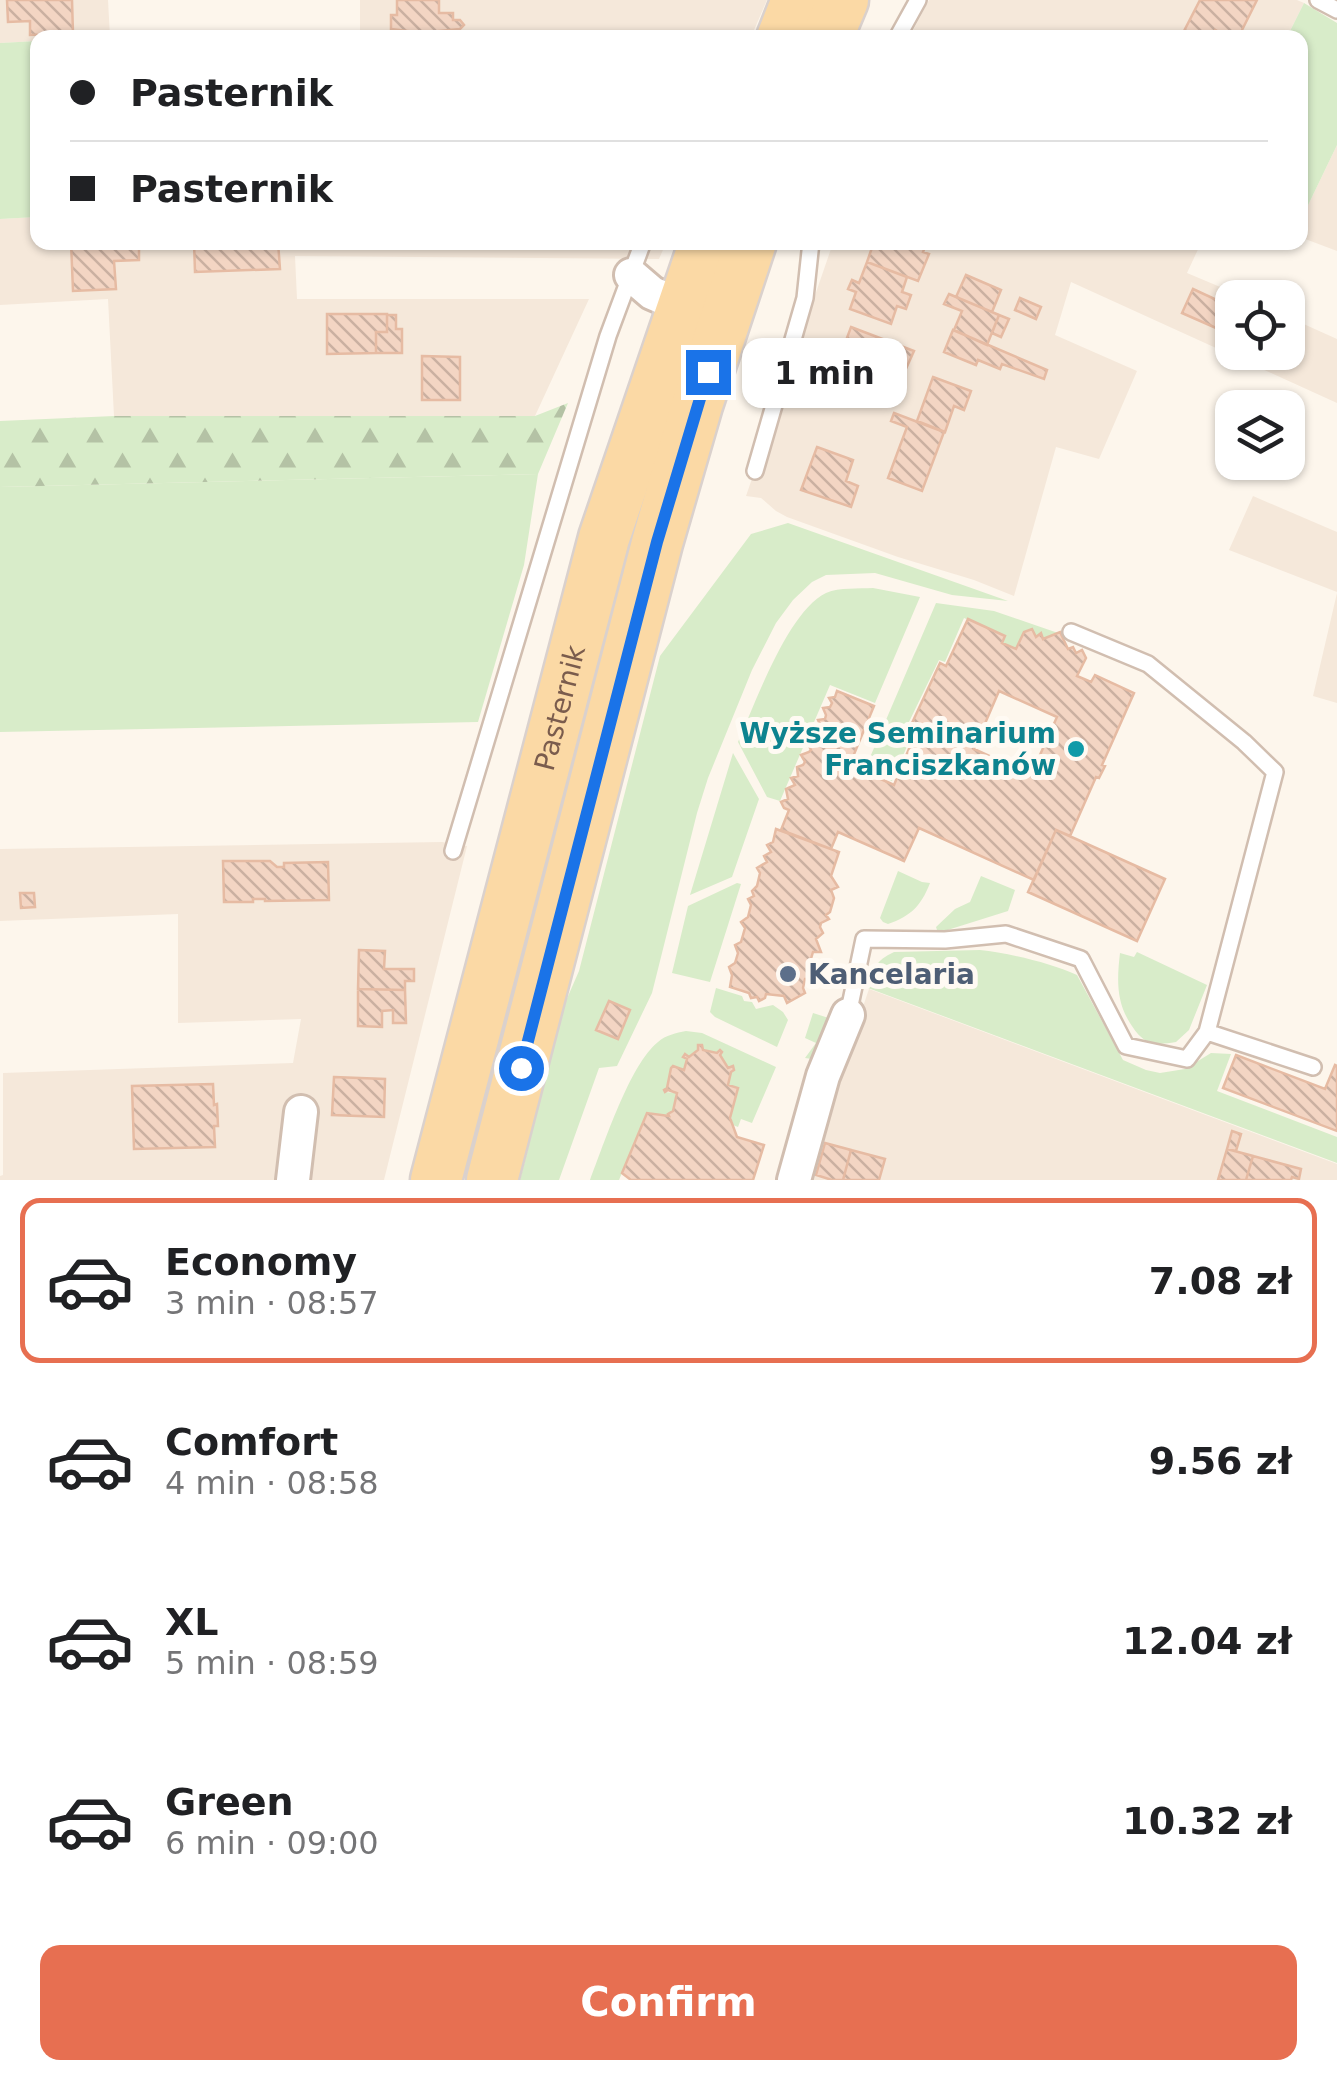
<!DOCTYPE html>
<meta charset="utf-8">
<style>
body{margin:0;font-family:"DejaVu Sans",sans-serif;background:#f6f6f6;color:#202124;height:100vh;display:flex;flex-direction:column;font-size:38px;white-space:nowrap}
*{box-sizing:border-box;margin:0}
p{font-size:32px;color:#757577}
.icon{flex:none;width:55px;height:55px;fill:none;stroke:currentColor;stroke-width:2;stroke-linecap:round;stroke-linejoin:round}
.map{position:relative;height:1180px;overflow:hidden}
.sheet{display:flex;flex-direction:column;background:#fff;flex:1}
.sheet>*{flex:none}
.guide{position:absolute;left:30px;top:30px;width:1278px;height:220px;border-radius:20px;box-shadow:0 2px 8px #0004;display:grid;align-content:center;height:220px;padding:0 40px;background:#fff}
.tools{position:absolute;left:1215px;top:280px;display:grid;gap:20px}
.tools a{display:grid;place-items:center;width:90px;height:90px;border-radius:20px;background:#fff;box-shadow:0 2px 8px #0004;font-size:50px}
.end{position:absolute;width:45px;height:45px;margin:-22px;border:12px solid #1a73e8;background:#fff;box-shadow:0 0 0 5px #fff}
.from{border-radius:50%}
.bubble{position:absolute;height:70px;border-radius:20px;background:#fff;box-shadow:0 2px 8px #0004;font-size:32px;font-weight:600;line-height:70px;text-align:center}
.guide b{display:flex;align-items:center;gap:35px;height:95px;font-size:38px}
.guide b+b{border-top:2px solid #e0e0e0}
.guide i{width:25px;height:25px;background:#202124}
ul{padding:18px 0 0;list-style:none}
li{display:flex;align-items:center;gap:30px;height:165px;margin:0 20px 15px;padding:0 20px;border:5px solid transparent;border-radius:20px}
li div{flex:1}
li b{display:block;font-size:38px}
li em{font-style:normal;font-weight:600}
li.active{border-color:#e76f51}
li>.icon{width:90px;height:90px;stroke-width:1.5}
.primary-button{display:flex;gap:20px;margin-top:auto;padding:20px 40px}
.primary-button a{flex:1;height:115px;border-radius:20px;background:#e76f51;color:#fff;font-size:40px;font-weight:600;line-height:115px;text-align:center}
.map>svg:first-child{display:block}
</style>
<div class="map">
<svg width="1337" height="1180" viewBox="0 0 1337 1180">
<defs>
<pattern id="forest-firs" width="22" height="20" patternUnits="userSpaceOnUse" patternTransform="scale(2.5)"><rect width="22" height="20" fill="#d8ecc9"/><path d="M5 1l3.5 6h-7zM16 11l3.5 6h-7z" fill="#b4c2a5"/></pattern>
<pattern id="building-back-hatch" width="6" height="6" patternUnits="userSpaceOnUse" patternTransform="scale(2.5)"><rect width="6" height="6" fill="#f3d5c3"/><path d="M-1 5l2 2M0 0l6 6M5-1l2 2" fill="none" stroke="#cab0a1"/></pattern>
</defs>
<rect width="100%" height="100%" fill="#fdf6ec"/>
<!-- residential -->
<path fill="#f5e8da" d="M0,0H108L110,37L38,38L37,41L0,43Z
M360,0H767L751,37L157,38L360,30Z
M929,0H1297L1304,3L1287,37L909,38Z
M1337,145V251L1300,237V222Z
M37,217L38,242L666,243L659,259L295,256L297,299H589L535,416H114L108,299L0,305V219Z
M833,243H1201L1187,273L1244,297L1232,298V352H1288V317L1337,339V403L1071,282L1055,335L1137,371L1099,459L1056,447L1014,596L974,580L898,557L787,517L776,511L761,498L746,496Z
M1253,496L1337,532V592L1229,550Z
M1337,593V703L1313,696Z
M442,842L467,846L384,1180H0V1176L3,1175V1073L293,1063L301,1019L178,1023V914L0,921V849Z
M869,989L1337,1164V1180H804Z"/>
<!-- green -->
<path fill="#d8ecc9" d="M1304,3L1337,23V145L1300,222V38L1287,37Z
M37,41V217L0,219V43Z
M538,474L524,565L478,722L0,732V487Z
M788,523L1008,601L952,595L875,573L826,575L812,582L793,600L776,623L752,670L708,778L697,813L652,993L617,1066L599,1068L559,1180H520L565,1003L579,971L660,656L751,534Z
M873,588L920,597L875,703L830,685L780,801L767,797L738,742C755,704 788,611 826,593C840,587 858,589 873,588Z
M936,603L994,611L1058,633L1043,639L1041,633L1036,637L1032,629L1024,632L1016,649L1002,643L1005,636L964,618L945,662L939,660L908,724L915,728L892,781L865,769Z
M733,753L759,799L732,877L690,895Z
M898,871L922,882L930,883C921,906 911,916 888,924L883,922L880,918Z
M981,876L1015,890L1008,911L938,933L936,927L955,909L970,902Z
M737,883L741,884L710,982L672,973L688,906Z
M980,950C1008,953 1051,963 1077,975L1123,1060L1146,1070L1160,1073L1185,1069L1211,1053L1231,1054L1217,1091L1337,1137V1163L868,988C874,968 875,961 894,952Z
M1137,952L1207,985L1189,1030L1176,1042C1152,1046 1143,1044 1130,1023C1116,1001 1117,979 1120,953L1134,957Z
M716,988L742,996L744,1001L752,1002L756,1009L773,1005L783,1012L788,1020L777,1047L715,1017L710,1012Z
M813,1013L835,1020L819,1060L805,1058L816,1043L805,1038Z
M686,1031L702,1033L776,1067L752,1123L741,1119L738,1127L733,1125L731,1117L738,1088L728,1085L731,1072L735,1070L733,1067L728,1068L720,1055L723,1052L720,1049L717,1053L703,1049L702,1044L698,1045V1050L689,1056L685,1054L683,1056L686,1060L684,1070L673,1066L671,1068L667,1088L664,1090L665,1092L676,1093L673,1110L665,1116L647,1112L619,1180H590C604,1144 630,1064 658,1042C666,1035 676,1033 686,1031Z"/>
<!-- forest -->
<path fill="url(#forest-firs)" d="M568,403L538,474L0,487V421L114,416H535Z"/>
<!-- building -->
<path fill="url(#building-back-hatch)" stroke="#e6bba3" stroke-width="2.5" fill-rule="evenodd" d="M7,0H72L73,33L30,35V21L8,22Z
M397,0H439V13H453V20H460L464,25L460,29L430,32V37H416V32L391,29V15H397Z
M1200,0H1257L1238,38H1231L1215,30L1211,38H1192L1183,33Z
M71,242H139V260L114,261L116,289L73,291Z
M194,242H278L280,269L195,272Z
M874,242H927L923,252L929,254L918,281L867,262Z
M867,262L907,277L902,292L911,295L906,309L897,306L891,324L850,309L856,292L848,289L852,280L859,283Z
M966,275L1001,290L992,312L956,297Z
M1193,289L1232,307V335L1182,313Z
M949,294L999,315L987,345L954,330L962,311L944,304Z
M1020,298L1041,307L1036,319L1015,310Z
M327,314H387V332H376V353L327,354Z
M387,315H396V329H402V353H376V332H387Z
M999,315L1009,319L1001,337L992,333Z
M851,327L914,351L905,371L880,362L869,390L833,376L841,356L834,354L838,344L844,346Z
M953,330L1047,370L1044,379L1002,364L1000,369L978,360L976,365L944,352Z
M422,356L460,357V400H422Z
M933,377L971,391L964,410L954,406L945,432L917,421Z
M894,413L944,432L922,491L888,478L907,427L891,421Z
M817,447L853,460L846,481L858,486L851,507L801,490Z
M968,619L1005,636L1002,643L1016,649L1024,632L1032,629L1036,637L1041,633L1043,639L1060,632L1068,649L1073,647L1076,653L1082,650L1086,658L1077,676L1091,682L1095,675L1134,693L1102,765L1105,766L1099,778L1096,777L1070,836L1056,830L1034,880L919,828L904,861L838,832L831,849L781,830L789,810L784,808L781,802L788,799L786,789L795,785L791,778L798,776L797,767L803,765L805,762L801,755L809,752L811,750L807,742L814,741L816,738L813,731L820,730L821,727L818,720L825,719L826,715L823,708L830,707L832,703L829,698L835,697L837,691L874,706L852,759L862,767L863,771L894,785L918,727L912,723L940,663L946,666ZM999,691L1057,717L1031,775L974,749Z
M776,829L839,852L831,876L838,887L831,890L834,898L830,912L826,915L829,919L821,923L820,927L823,933L816,939L821,952H813L810,962L813,964L809,979H805L803,988L805,993L787,1003L784,996L766,994L765,998L759,1001L757,997L751,998L749,993L730,987L732,975L729,967L735,963L738,953L735,945L741,942L745,928L741,922L748,917L751,905L748,899L754,896L752,891L757,886L760,873L757,868L767,862L764,856L771,852L767,845L773,842Z
M1056,830L1165,879L1137,941L1028,892Z
M223,861H270L277,867H284V863L328,862L329,900L265,901V899H253V902H224Z
M20,893H34L35,907L21,908Z
M359,950L385,951L384,969H414V981H405V990L358,989Z
M358,989L405,990L406,1023H393V1010L382,1011V1027L358,1026Z
M609,1001L630,1010L618,1039L596,1030Z
M698,1045H702L703,1050L717,1053L720,1050L722,1052L720,1055L728,1068L733,1066L734,1070L731,1072L728,1085L738,1088L730,1118L737,1137L764,1145L753,1180H631L622,1173L647,1113L669,1116L668,1114L673,1111L677,1093L668,1090L665,1092L664,1090L667,1088L671,1068L673,1066L684,1070L687,1059L683,1057L685,1054L689,1057L698,1050Z
M1236,1055L1325,1089L1335,1065L1337,1066V1131L1223,1088Z
M334,1077L385,1079L384,1117L332,1115Z
M213,1084L214,1105L217,1104L218,1126H214L215,1147L134,1149L132,1086Z
M1232,1131L1241,1134L1236,1151L1227,1149Z
M825,1143L851,1150L843,1180H832L816,1175Z
M1227,1149L1253,1156L1246,1180H1218Z
M851,1150L885,1159L879,1180H843Z
M1253,1156L1301,1169L1299,1179L1292,1177L1291,1180H1246Z"/>
<g fill="none" stroke-linecap="round" stroke-linejoin="round">
<!-- lane casing -->
<g stroke="#d1beb0" stroke-width="20">
<path id="lane" d="M1318,0L1337,10
M897,38L918,0
M755,471L805,298L811,242
M1071,632L1148,664L1244,742L1275,772L1207,1032
M453,851L608,336L643,242
M848,1015L864,939L945,940L1006,934L1081,959L1126,1046L1187,1059L1207,1032L1313,1067"/>
</g>
<!-- street casing -->
<g stroke="#d1beb0" stroke-width="38">
<path id="street" d="M631,275L652,293L682,306
M293,1180L301,1112
M794,1180L823,1076L848,1015"/>
</g>
<!-- primary casing -->
<g stroke="#dad1cd" stroke-width="55">
<g id="primary">
<path d="M782,38L797,0"/>
<path d="M827,38L843,0"/>
<path id="s1" d="M436,1180L604,538L705,242"/>
<path d="M492,1180L657,543L697,405L751,242"/>
</g>
</g>
<!-- lane -->
<use href="#lane" stroke="#fff" stroke-width="15"/>
<!-- street -->
<use href="#street" stroke="#fff" stroke-width="32"/>
<!-- primary -->
<use href="#primary" stroke="#fbd9a5" stroke-width="50"/>
</g>
<g fill="none" stroke-linecap="round" stroke-linejoin="round">
<!-- route -->
<path stroke="#1a73e8" stroke-width="12" d="M521,1068L657,542L708,372"/>
</g>
<!-- markers -->
<circle fill="#0f9aa8" stroke="#fffaf3" stroke-width="4" cx="1076" cy="749" r="10"/>
<circle fill="#5c6f8a" stroke="#fffaf3" stroke-width="4" cx="788" cy="974" r="10"/>
<g text-anchor="middle" dominant-baseline="central" stroke-width="10" stroke-linejoin="round" paint-order="stroke">
<!-- street labels -->
<g font-size="28" fill="#7a5c4d" stroke="#fffaf3">
<text stroke="none"><textPath href="#s1" startOffset="488">Pasternik</textPath></text>
</g>
<!-- culture labels -->
<g font-size="28" font-weight="bold" fill="#0d838f" stroke="#fffaf3" text-anchor="end">
<text x="1056" y="733">Wyższe Seminarium<tspan x="1056" dy="32">Franciszkanów</tspan></text>
</g>
<!-- service labels -->
<g font-size="28" font-weight="bold" fill="#4e5e75" stroke="#fffaf3" text-anchor="start">
<text x="808" y="974">Kancelaria</text>
</g>
</g>
</svg>
<div class="tools">
<a><svg class="icon" aria-label="locate" viewBox="0 0 24 24"><circle cx="12" cy="12" r="6"/><path d="M12 2v4M12 18v4M2 12h4M18 12h4"/></svg></a>
<a><svg class="icon" aria-label="layers" viewBox="0 0 24 24"><path d="M12 4l9 5-9 5-9-5zM3 14l9 5 9-5"/></svg></a>
</div>
<i class="end from" style="left:521px;top:1068px"></i>
<i class="end" style="left:708px;top:372px"></i>
<div class="bubble" style="left:742px;top:338px;width:165px">1 min</div>
<div class="guide">
<b><i class="from"></i>Pasternik</b>
<b><i></i>Pasternik</b>
</div>
</div>
<section class="sheet">
<ul>
<li class="active"><svg class="icon" aria-label="car" viewBox="0 0 24 24"><path d="M5 17H2v-5l4-1 3-4h7l3 4 3 1v5h-3M9 17h6M6 11h13"/><circle cx="7" cy="17" r="2"/><circle cx="17" cy="17" r="2"/></svg><div><b>Economy</b><p>3 min · 08:57</p></div><em>7.08 zł</em></li>
<li><svg class="icon" aria-label="car" viewBox="0 0 24 24"><path d="M5 17H2v-5l4-1 3-4h7l3 4 3 1v5h-3M9 17h6M6 11h13"/><circle cx="7" cy="17" r="2"/><circle cx="17" cy="17" r="2"/></svg><div><b>Comfort</b><p>4 min · 08:58</p></div><em>9.56 zł</em></li>
<li><svg class="icon" aria-label="car" viewBox="0 0 24 24"><path d="M5 17H2v-5l4-1 3-4h7l3 4 3 1v5h-3M9 17h6M6 11h13"/><circle cx="7" cy="17" r="2"/><circle cx="17" cy="17" r="2"/></svg><div><b>XL</b><p>5 min · 08:59</p></div><em>12.04 zł</em></li>
<li><svg class="icon" aria-label="car" viewBox="0 0 24 24"><path d="M5 17H2v-5l4-1 3-4h7l3 4 3 1v5h-3M9 17h6M6 11h13"/><circle cx="7" cy="17" r="2"/><circle cx="17" cy="17" r="2"/></svg><div><b>Green</b><p>6 min · 09:00</p></div><em>10.32 zł</em></li>
</ul>
<div class="primary-button"><a>Confirm</a></div>
</section>
